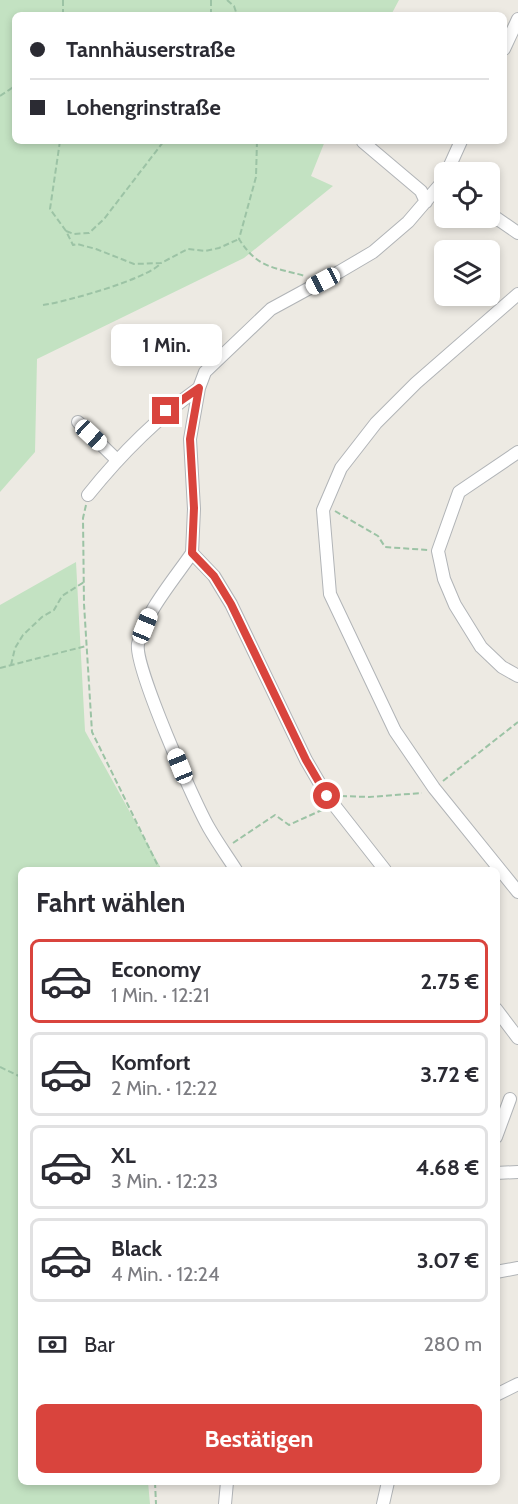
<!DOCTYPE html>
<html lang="de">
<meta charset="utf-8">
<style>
body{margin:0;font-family:Cabin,sans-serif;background:#f2f2f3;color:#2b2b33;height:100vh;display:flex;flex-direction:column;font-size:22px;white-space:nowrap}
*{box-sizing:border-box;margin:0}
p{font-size:20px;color:#7c7c81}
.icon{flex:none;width:33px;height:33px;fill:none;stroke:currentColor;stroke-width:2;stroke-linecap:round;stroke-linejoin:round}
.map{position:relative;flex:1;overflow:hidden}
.panel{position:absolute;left:18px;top:867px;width:482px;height:618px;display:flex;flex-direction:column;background:#fff;border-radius:9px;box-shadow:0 3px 9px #0003}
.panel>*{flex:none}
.hud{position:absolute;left:12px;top:12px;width:495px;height:132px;border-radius:9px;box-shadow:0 3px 9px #0003;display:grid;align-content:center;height:132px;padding:0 18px;background:#fff}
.buttons{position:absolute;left:434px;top:162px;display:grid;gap:12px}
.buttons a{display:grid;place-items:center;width:66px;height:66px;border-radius:9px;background:#fff;box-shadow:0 3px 9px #0003;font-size:30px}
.end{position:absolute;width:27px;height:27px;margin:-14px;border:8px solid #d9443d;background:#fff;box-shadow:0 0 0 3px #fff}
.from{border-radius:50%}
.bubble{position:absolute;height:42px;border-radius:9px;background:#fff;box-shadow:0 3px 9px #0003;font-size:20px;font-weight:700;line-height:42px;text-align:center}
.car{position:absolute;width:18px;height:36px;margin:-18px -9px;border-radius:8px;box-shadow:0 0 4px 2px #0007;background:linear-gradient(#fff 24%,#345 0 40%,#fff 0 76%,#345 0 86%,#fff 0)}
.hud b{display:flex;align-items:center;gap:21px;height:57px;font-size:22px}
.hud b+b{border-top:2px solid #e1e1e2}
.hud i{width:15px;height:15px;background:#2b2b33}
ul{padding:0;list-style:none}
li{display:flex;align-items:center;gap:18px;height:84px;margin:0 12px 9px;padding:0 6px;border:3px solid #e1e1e2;border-radius:9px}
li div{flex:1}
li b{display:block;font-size:22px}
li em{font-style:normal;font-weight:700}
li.current{border-color:#d9443d}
li>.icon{width:54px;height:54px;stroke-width:1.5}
h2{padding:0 18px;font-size:27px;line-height:72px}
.pay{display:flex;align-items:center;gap:15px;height:66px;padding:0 18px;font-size:22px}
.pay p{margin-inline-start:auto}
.button{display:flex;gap:12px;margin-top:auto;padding:12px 18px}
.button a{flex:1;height:69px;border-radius:9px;background:#d9443d;color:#fff;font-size:24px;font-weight:700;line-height:69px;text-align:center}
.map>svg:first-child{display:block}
</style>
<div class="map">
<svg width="518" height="1504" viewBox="0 0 518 1504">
<rect width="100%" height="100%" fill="#edeae3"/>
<!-- green -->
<path fill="#c3e2c2" d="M0,0H399L391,15H15V141H325L311,176L333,186L244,258L37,359L35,452L0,492Z
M76,562L85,731L162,870H21V1482H148L150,1504H0V605Z"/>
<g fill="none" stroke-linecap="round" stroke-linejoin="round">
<!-- minor casing -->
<g stroke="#b1b4b7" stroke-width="14">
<path id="minor" d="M504,49L518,19
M363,142L421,191L426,202
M447,172L461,141
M489,213L518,233
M518,294L416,383L376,423L341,468L323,510L330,594L395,731L434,788L518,892
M78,422L117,460
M518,452L459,492L438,551L444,579L455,605L481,647L502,667L518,676
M88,495C120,455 157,418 199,388
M192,553C175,578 144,614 138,644C134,666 194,802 209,828C217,842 227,856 236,870
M385,870L327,796L306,760L231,604L214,576L192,553L194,509L190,439L199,388L205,372L271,309L339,272L373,252L408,222L444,180
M496,1009L518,1038
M496,1137L510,1099
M496,1173L518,1172
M496,1272L518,1268
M496,1395L518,1384
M225,1504L227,1482
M383,1504L388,1482"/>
</g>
<!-- path -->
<path stroke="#9cc3a5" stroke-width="2" stroke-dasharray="6 3" stroke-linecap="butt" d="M63,0V15
M211,0V15
M227,0L234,6L237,15
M0,96L15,86
M60,141L50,209L66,231L73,245L77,244L96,249L134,264L161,263L188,249L205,251L219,248L239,239
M257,141L256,177L239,239C258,269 274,267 305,276
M66,231L74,234L89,233L104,219L164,141
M43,305C65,302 148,279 161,263
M86,505L83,518L84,604L92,732L160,870
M335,511L378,536L385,547L428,550
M11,665L15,648L23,635L42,617L54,610L62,596L84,582
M0,668L86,646
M443,781L518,722
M341,796L369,797L422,793
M233,843L275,815L289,825L324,809
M0,1067L21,1077
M155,1482L156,1504"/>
<!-- minor -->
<use href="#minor" stroke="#fff" stroke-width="12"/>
</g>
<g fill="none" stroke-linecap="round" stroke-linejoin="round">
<!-- route -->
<path stroke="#d9443d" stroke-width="8" d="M166,411L199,388L190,439L194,508L192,553L214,576L231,604L306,760L327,796"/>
</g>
</svg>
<div class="buttons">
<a><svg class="icon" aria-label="locate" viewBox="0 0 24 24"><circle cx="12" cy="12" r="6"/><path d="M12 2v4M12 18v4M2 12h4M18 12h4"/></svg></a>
<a><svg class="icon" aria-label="layers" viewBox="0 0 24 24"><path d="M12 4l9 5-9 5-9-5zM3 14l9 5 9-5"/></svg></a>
</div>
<i class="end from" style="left:327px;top:796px"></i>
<i class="end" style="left:166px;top:411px"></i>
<div class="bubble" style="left:111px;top:324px;width:111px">1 Min.</div>
<i class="car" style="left:323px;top:281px;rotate:242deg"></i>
<i class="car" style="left:91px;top:435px;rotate:133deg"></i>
<i class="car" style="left:145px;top:626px;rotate:22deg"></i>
<i class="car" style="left:180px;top:766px;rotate:338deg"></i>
<div class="hud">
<b><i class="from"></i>Tannhäuserstraße</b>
<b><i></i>Lohengrinstraße</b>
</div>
<section class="panel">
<h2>Fahrt wählen</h2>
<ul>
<li class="current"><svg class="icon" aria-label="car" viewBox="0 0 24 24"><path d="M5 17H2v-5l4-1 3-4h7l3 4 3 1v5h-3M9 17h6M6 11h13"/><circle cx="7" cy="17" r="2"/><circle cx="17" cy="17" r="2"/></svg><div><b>Economy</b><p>1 Min. · 12:21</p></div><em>2.75 €</em></li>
<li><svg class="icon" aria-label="car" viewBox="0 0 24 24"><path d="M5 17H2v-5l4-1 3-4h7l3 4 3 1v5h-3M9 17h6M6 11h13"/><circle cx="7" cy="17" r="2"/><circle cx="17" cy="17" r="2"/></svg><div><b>Komfort</b><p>2 Min. · 12:22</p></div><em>3.72 €</em></li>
<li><svg class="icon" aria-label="car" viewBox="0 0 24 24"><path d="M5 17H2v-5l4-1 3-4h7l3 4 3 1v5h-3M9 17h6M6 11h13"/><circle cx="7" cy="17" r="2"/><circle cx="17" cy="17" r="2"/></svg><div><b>XL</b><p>3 Min. · 12:23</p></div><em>4.68 €</em></li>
<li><svg class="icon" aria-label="car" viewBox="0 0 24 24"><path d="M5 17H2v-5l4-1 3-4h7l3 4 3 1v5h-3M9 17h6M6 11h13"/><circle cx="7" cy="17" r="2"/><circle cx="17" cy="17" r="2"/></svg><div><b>Black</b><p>4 Min. · 12:24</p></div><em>3.07 €</em></li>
</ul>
<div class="pay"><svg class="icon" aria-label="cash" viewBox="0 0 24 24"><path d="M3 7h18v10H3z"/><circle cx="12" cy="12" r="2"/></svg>Bar<p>280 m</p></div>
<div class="button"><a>Bestätigen</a></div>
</section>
</div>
